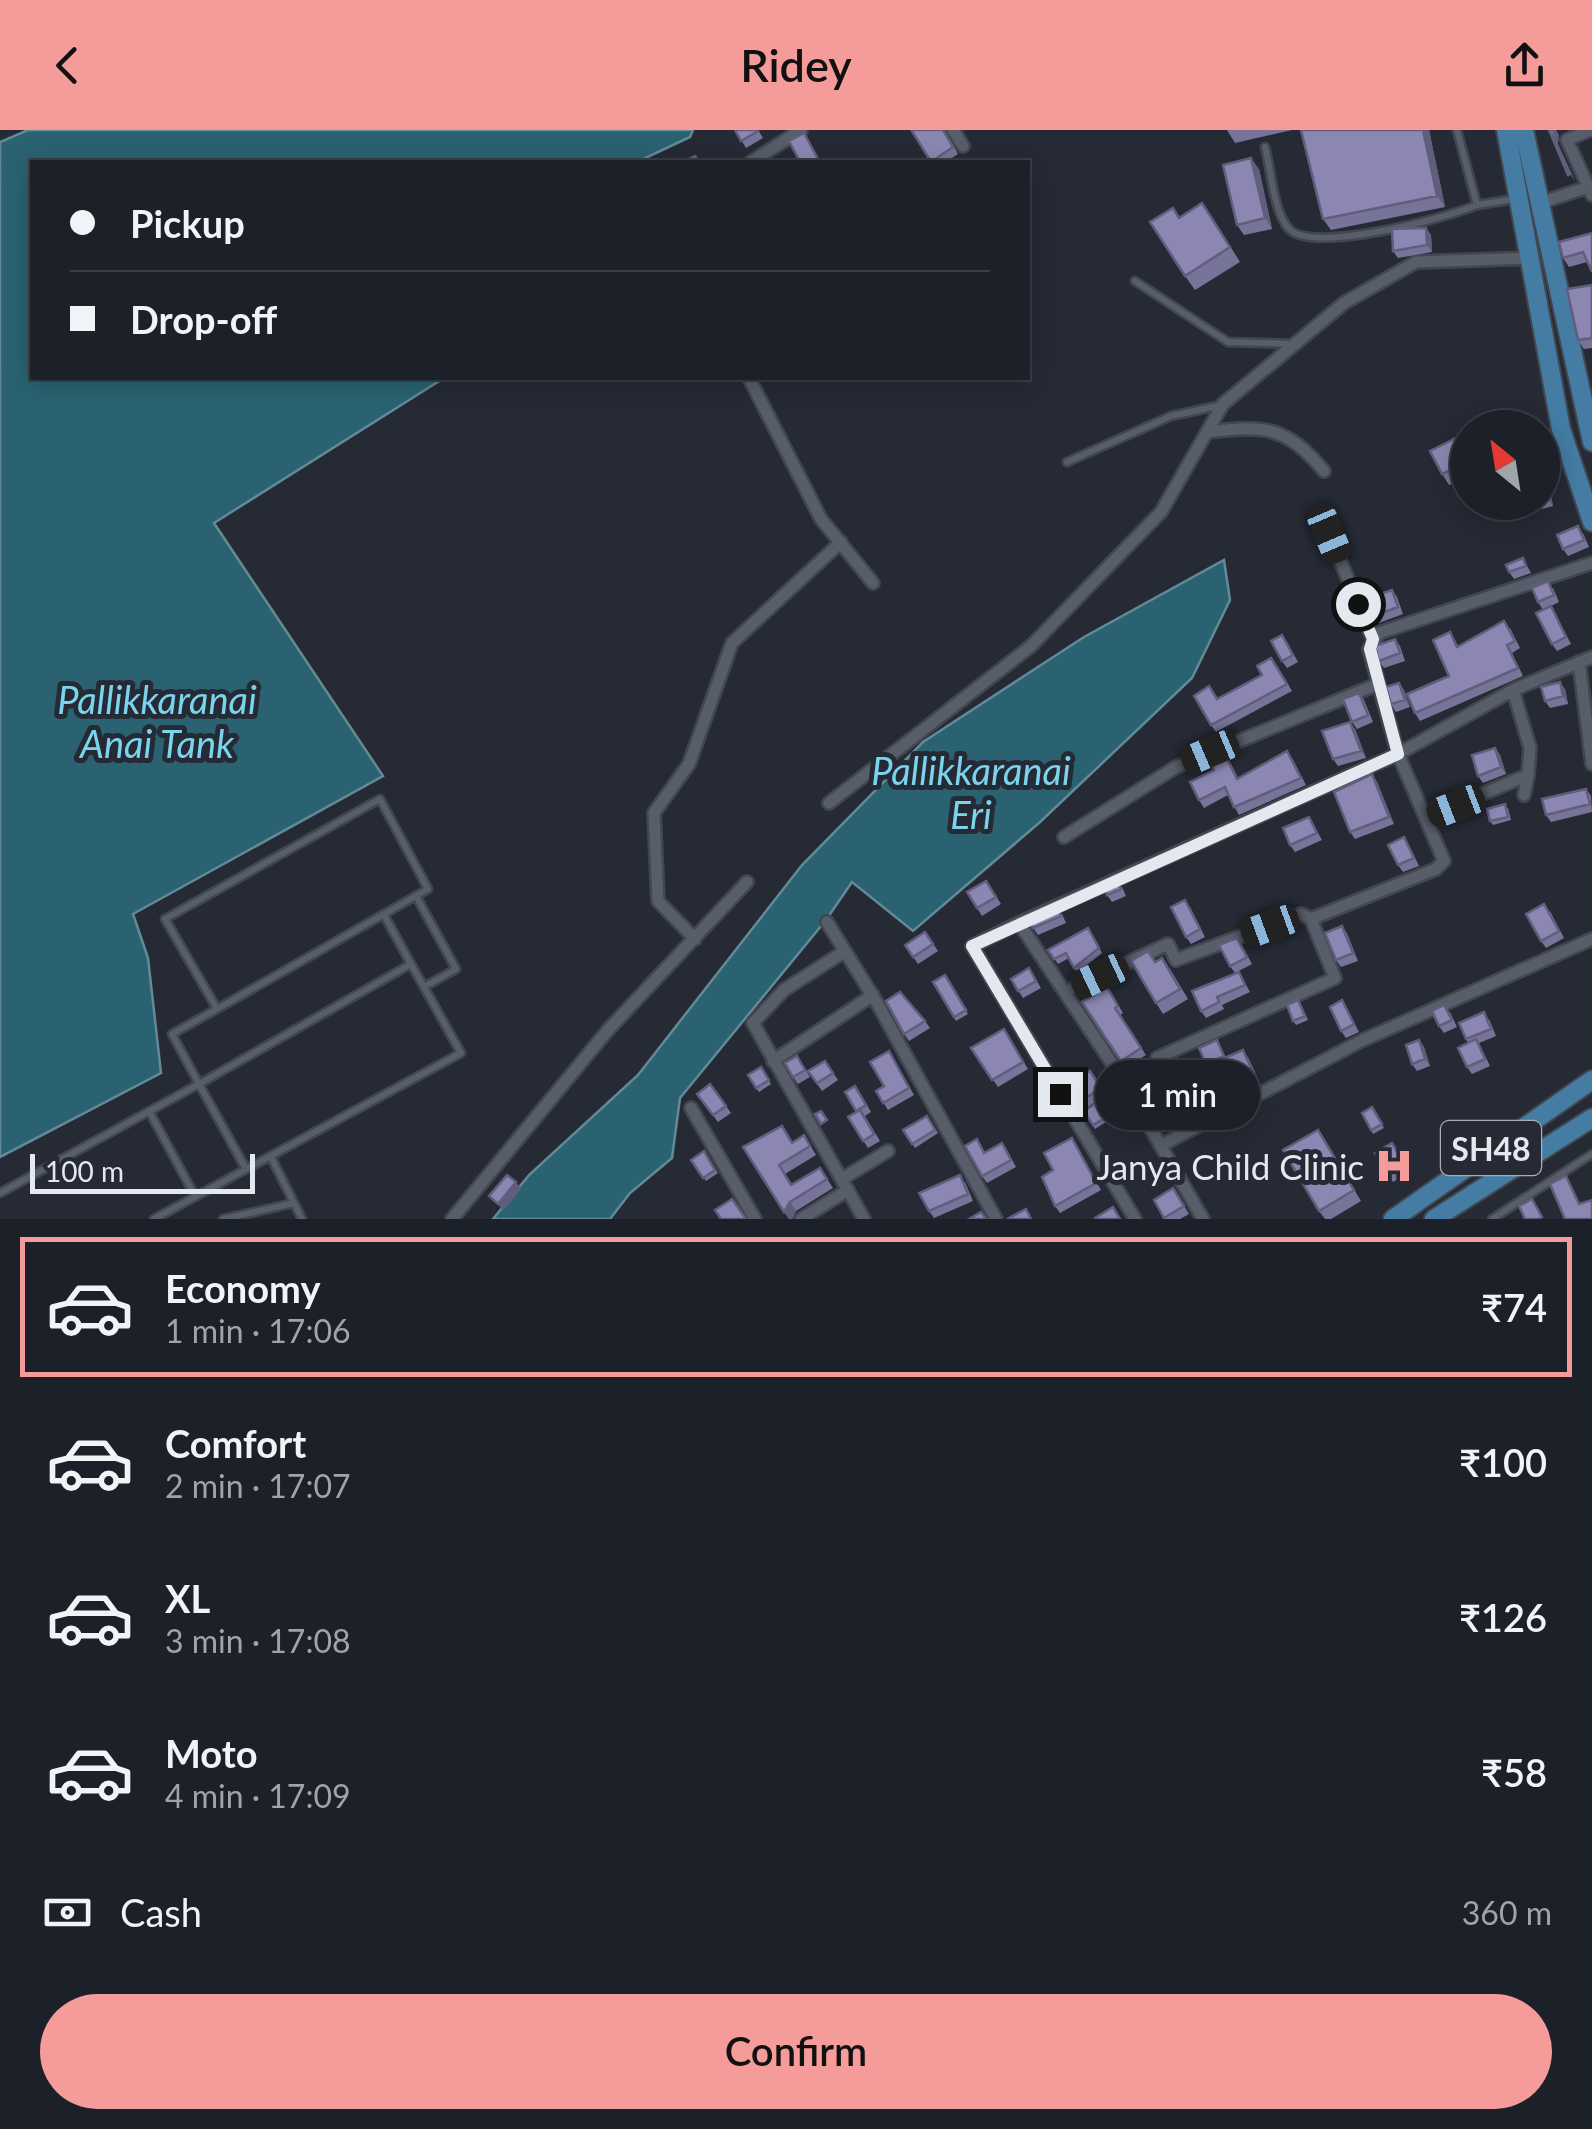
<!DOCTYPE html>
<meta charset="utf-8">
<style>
body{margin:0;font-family:Lato,sans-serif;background:#292d34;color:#f1f3f6;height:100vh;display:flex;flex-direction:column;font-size:38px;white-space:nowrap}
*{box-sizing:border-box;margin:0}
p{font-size:32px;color:#a0a3a8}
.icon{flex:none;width:55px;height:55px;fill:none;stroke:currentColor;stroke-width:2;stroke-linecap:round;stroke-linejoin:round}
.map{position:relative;height:1089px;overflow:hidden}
.drawer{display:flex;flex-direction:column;background:#1c2028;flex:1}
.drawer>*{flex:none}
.top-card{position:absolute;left:30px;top:30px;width:1000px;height:220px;border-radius:0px;box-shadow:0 5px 25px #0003,0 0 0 2px #3a3e45;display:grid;align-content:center;height:220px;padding:0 40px;background:#1c2028}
.needle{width:65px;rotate:330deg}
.tools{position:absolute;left:1450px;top:280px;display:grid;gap:20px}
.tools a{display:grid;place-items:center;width:110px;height:110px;border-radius:50%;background:#1c2028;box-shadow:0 5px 25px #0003,0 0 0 2px #3a3e45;font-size:50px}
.scale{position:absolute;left:30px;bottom:25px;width:225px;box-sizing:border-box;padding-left:10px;border:5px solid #e4e8ef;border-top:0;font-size:28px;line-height:35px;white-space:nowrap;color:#e4e8ef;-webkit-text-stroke:8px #252a35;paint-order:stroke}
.end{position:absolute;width:45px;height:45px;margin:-22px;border:12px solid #e4e8ef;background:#111;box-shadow:0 0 0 5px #111}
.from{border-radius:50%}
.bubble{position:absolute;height:70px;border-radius:35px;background:#1c2028;box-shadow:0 5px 25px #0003,0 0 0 2px #3a3e45;font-size:32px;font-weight:600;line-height:70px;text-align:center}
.car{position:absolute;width:30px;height:60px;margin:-30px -15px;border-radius:12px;box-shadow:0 0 8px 2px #0007;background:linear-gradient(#222 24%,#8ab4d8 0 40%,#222 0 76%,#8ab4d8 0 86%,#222 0)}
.top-card b{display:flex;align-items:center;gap:35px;height:95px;font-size:38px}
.top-card b+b{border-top:2px solid #3a3e45}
.top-card i{width:25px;height:25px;background:#f1f3f6}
ul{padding:18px 0 0;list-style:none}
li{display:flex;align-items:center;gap:30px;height:140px;margin:0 20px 15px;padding:0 20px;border:5px solid transparent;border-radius:0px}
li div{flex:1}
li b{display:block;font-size:38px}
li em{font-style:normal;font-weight:600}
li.selected{border-color:#f59b9a}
li>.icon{width:90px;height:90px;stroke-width:1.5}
.pay{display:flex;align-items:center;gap:25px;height:110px;padding:0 40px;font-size:38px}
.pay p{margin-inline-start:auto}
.cta{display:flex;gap:20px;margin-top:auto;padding:20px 40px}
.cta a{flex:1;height:115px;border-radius:60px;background:#f59b9a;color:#111;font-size:40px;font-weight:600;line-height:115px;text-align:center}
header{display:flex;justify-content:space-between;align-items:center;height:130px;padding:0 40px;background:#f59b9a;color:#111;font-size:45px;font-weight:600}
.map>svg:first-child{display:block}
</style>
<header><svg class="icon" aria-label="back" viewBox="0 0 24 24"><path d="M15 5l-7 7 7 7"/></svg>Ridey<svg class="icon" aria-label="share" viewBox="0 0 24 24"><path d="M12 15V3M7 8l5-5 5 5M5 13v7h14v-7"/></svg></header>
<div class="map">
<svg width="1592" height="1089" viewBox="0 0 1592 1089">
<rect width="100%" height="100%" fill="#252a35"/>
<!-- water -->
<path fill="#2a6271" stroke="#628a97" stroke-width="2.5" d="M28,0H693L690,7L637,32H32V248H444L214,393L383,646L133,784L148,828L161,943L0,1027V12Z
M1224,430L1230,470L1192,548L1039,693L913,801L852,752L826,790L680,968L672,1028L630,1063L610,1089H493L529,1045L638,945L802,735L923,612L1084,507Z"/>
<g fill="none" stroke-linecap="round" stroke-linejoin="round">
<!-- service casing -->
<g stroke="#41464f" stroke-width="11">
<path id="service" d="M1265,17C1271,39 1273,81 1289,99C1313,124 1446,88 1477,75L1457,0
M1477,75L1515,69
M1135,151L1228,212L1294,214
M1067,332L1171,286L1222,275
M416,766L456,839L424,857
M384,785L411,834
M149,981L195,1066
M271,1027L302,1089
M0,1063L199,954L246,1039
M154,1089L461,923L411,834L199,954L172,904L217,879L165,789L380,669L428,759L217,879
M223,1089L294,1073
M1492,1089L1592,1024"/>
</g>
<!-- minor casing -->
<g stroke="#41464f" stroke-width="16">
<path id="minor" d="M953,0L963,16
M1590,0L1567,10L1592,65
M751,32L801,0
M1540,73L1588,57
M749,248L821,389L873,453
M1208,302C1265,295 1286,296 1324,341
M1329,404L1373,509
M1579,532L1592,634
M1524,665L1528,645
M829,673L1031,516L1161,382L1223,274L1344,173L1416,132L1531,128
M1427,687L1528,645L1530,618L1513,560
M1064,707L1176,637L1378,554
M827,792L877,873L996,1089
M1019,793L972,816L1135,1089
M695,809L658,771L654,683L689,634L732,513L841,412
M845,821L784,860L753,893L864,1089
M1067,861L1168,814L1176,830L1301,784L1311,789
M1157,928L1335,848L1311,789L1436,739L1444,731L1398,624L1513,560L1592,527
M773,931L873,865
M691,978L755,1089
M1162,1015L1363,910L1592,809
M842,1049L888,1021
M452,1089L608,900L747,752
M801,1089L848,1060
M1203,1089L1121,947L1019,793L1398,624L1369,519L1379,503L1592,433"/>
</g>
<!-- primary casing -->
<g stroke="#41464f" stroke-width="22">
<path id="primary" d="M1506,0L1561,299L1592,392
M1524,0L1592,312
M1393,1089L1592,950
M1434,1089L1592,988"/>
</g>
<!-- service -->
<use href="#service" stroke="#575d69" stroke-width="6"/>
<!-- minor -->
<use href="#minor" stroke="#575d69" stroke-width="11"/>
<!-- primary -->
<use href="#primary" stroke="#447ca4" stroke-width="18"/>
</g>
<!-- wall -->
<path fill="#787499" d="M735,0H758L763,8L746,18Z
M944,0L958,24L946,32H931Z
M1227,0H1292L1235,13Z
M1429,0L1445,77L1331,100L1323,89Z
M1259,39L1272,99L1244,105L1237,95Z
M1179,87H1212L1240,132L1195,160L1185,146Z
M1426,98L1431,105L1432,122L1398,128L1393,121Z
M1592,103L1587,132L1569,137L1563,128Z
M1592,155V218L1584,219L1578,210Z
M1468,302V346L1449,355L1442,344Z
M1544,308L1551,319L1557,336L1546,340L1553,376L1542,379L1538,372H1542Z
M1487,372H1512L1514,380L1495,387Z
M1583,403L1589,417L1568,426L1563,419Z
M1523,428L1531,443L1514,449L1509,442Z
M1553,458L1559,472L1551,476L1571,514L1557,521L1552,514L1543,480L1538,472Z
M1392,460L1397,467L1403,484L1379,493L1374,486Z
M1510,498L1520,518L1512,523L1523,546L1420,591L1415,583L1449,546L1450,502L1458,516Z
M1395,509L1400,516L1405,531L1384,538L1379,531Z
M1287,512L1298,532L1287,538L1282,531Z
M1276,534L1292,561L1216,602L1211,595L1218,569L1262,545Z
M1399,553L1404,560L1410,577L1396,582L1391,574Z
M1565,559L1568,574L1550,578L1545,571Z
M1359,563L1364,570L1373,592L1357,599L1352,592Z
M1355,599L1366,628L1338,636L1333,629Z
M1495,618L1500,625L1506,644L1483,653L1478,646Z
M1227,626L1238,648L1292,628L1306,655L1239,685L1228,665L1204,678L1199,670L1214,640Z
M1372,644L1377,652L1394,694L1355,709L1350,702Z
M1586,659L1591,666L1592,682L1551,692L1546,685Z
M1508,678L1511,690L1493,695L1490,691Z
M1309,687L1322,710L1295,722L1290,715Z
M1409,715L1419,736L1403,742L1398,735Z
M1122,757L1126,766L1112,772L1107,765Z
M991,758L1001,774L982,786L967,762Z
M1190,777L1205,807L1191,814L1186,807Z
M1550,781L1564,808L1546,818L1541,811Z
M1062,784L1066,793L1038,805L1028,790Z
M925,802L938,821L918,834L905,815Z
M1091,803L1102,823L1077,843L1069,828L1058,834L1048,820Z
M1347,803L1358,831L1341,837L1336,830Z
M1242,816L1252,834L1235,843L1230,836Z
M1156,832L1170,839L1188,869L1163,884L1156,873Z
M1029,838L1041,858L1023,868L1011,849Z
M1239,842L1250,862L1222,875L1224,879L1206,888L1201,881Z
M945,845L968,884L956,891L933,852Z
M1107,857L1123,883L1120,885L1146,925L1126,938L1082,872Z
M1342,870L1359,902L1346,908L1341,901Z
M1301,874L1308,890L1296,895L1293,891Z
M1450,882L1457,897L1444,903L1439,896Z
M1489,889L1496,906L1479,913L1490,936L1472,944L1467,937L1468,913L1466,909Z
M925,891L930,898L909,911L904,904Z
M1004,899L1028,939L998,957L971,918Z
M1217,910L1226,928L1248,927L1259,951L1235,961L1222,936L1211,941L1206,934Z
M1419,910L1424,917L1430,936L1417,941L1412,934Z
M889,921L914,965L888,980L876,961L884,956Z
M797,926L810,947L798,954L793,947Z
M825,931L838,950L822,961L808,941Z
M761,937L771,954L759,962L756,958Z
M1090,941L1106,966L1087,977L1071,953Z
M710,954L731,983L718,992L697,964Z
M860,963L871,982L865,986L880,1011L868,1018L848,987L857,982Z
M1095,974L1106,992L1095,999L1084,981Z
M1174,975L1181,988L1165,997L1160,990Z
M1372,977L1384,998L1373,1004L1362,983Z
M927,986L938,1003L915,1018L903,1000Z
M1318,1000L1361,1071L1331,1089H1325L1319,1081Z
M804,1005L816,1025L785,1044L792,1054L820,1038L833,1058L796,1081L792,1089H789L743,1017L792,1012Z
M1072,1008L1101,1060L1060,1083L1055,1076L1053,1040Z
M1007,1020L1016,1037L987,1053L982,1046L985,1022Z
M704,1021L718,1043L706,1051L691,1030Z
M1397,1021L1410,1043L1393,1052L1388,1045Z
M965,1052L973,1071L934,1088L929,1081Z
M1173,1058L1189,1084L1180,1089H1165L1154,1070Z"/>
<!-- shaded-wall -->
<path fill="#615e7d" d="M1423,0H1429L1445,77L1437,66Z
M1554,0H1556L1559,5L1558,14L1575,51L1570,44L1553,7Z
M1251,28L1259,39L1272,99L1265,88Z
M1426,98L1431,105L1432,122L1427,115Z
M1544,308L1551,319L1557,336L1550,326Z
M1542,335L1546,340L1553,376L1546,366L1542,347Z
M1560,552L1565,559L1568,574L1563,566Z
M1399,553L1404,560L1410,577L1405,570Z
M1350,592L1355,599L1366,628L1361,621Z
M1495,618L1500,625L1506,644L1501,637Z
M1372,644L1377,652L1394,694L1389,687Z
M1342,796L1347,803L1358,831L1353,823Z
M1419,910L1424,917L1430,936L1425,929Z
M516,1052L521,1059L503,1081L498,1074Z
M790,1072L796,1081L792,1089H789L784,1082Z"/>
<!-- building -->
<path fill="#8b87b2" stroke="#615e7d" stroke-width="2.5" d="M735,0H758V1L741,11Z
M914,0H943L953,17L931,32L912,1Z
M1301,0H1423L1437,66L1323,89Z
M1549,0H1554L1553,7L1570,44L1568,45Z
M804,3L818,29L812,32H800L789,11Z
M695,26L699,32H683Z
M1251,28L1265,88L1237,95L1223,35Z
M1202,73L1230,117L1185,146L1150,92L1173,78L1179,88Z
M1426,98L1427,115L1393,121L1392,99Z
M1592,103V142L1583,122L1563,128L1559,112Z
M1592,155V208L1578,210L1567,159Z
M1489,292L1492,298H1477Z
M1468,302V332L1442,344L1430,321Z
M1544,308L1550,326L1542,329V309Z
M1542,347L1546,366L1542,367Z
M1578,396L1584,410L1563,419L1557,405Z
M1523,428L1526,436L1509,442L1506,435Z
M1548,451L1554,465L1538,472L1532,458Z
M1392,460L1398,477L1374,486L1368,468Z
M1551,476L1566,507L1552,514L1536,483Z
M1504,491L1515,511L1507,515L1518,538L1415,583L1407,564L1449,546L1433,510L1450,502L1457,517Z
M1282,505L1293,525L1282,531L1271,511Z
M1395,509L1400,523L1379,531L1375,516Z
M1271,528L1287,554L1211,595L1194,566L1209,556L1217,569L1262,545L1257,536Z
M1560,552L1563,566L1545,571L1541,557Z
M1399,553L1405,570L1391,574L1386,557Z
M1359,563L1368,585L1352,592L1343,569Z
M1350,592L1361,621L1333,629L1322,601Z
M1495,618L1501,637L1478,646L1472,625Z
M1222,619L1237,649L1287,621L1301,648L1234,677L1225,657L1199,670L1190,652L1214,640L1207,625Z
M1372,644L1389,687L1350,702L1334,662Z
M1586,659L1590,674L1546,685L1542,669Z
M1505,674L1508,687L1490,691L1487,679Z
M1309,687L1317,703L1290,715L1283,698Z
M1404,707L1414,728L1398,735L1388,715Z
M1117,750L1121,759L1107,765L1104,756Z
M986,751L996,767L977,778L967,762Z
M1185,770L1200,799L1186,807L1171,777Z
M1544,774L1559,801L1541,811L1526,784Z
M1057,777L1061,786L1033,798L1028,790Z
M1342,796L1353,823L1336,830L1325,803Z
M1088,798L1099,818L1074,838L1066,823L1054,829L1048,820Z
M925,802L933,814L913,827L905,815Z
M1237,808L1247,827L1230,836L1219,815Z
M1148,821L1155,832L1162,828L1180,859L1156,873L1131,831Z
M1029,838L1036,851L1018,861L1011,849Z
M1239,842L1245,855L1217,867L1219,872L1201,881L1192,861Z
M945,845L966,880L954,887L933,852Z
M1107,857L1118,876L1115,878L1141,918L1121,931L1082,872Z
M900,862L925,891L904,904L886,871Z
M1298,870L1305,886L1293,891L1287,875Z
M1342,870L1354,894L1341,901L1330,877Z
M1444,875L1452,890L1439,896L1432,881Z
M1484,882L1491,899L1466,909L1459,893Z
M1004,899L1023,932L992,950L971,918Z
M1476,909L1485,929L1467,937L1458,918Z
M1217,910L1224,926L1206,934L1199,918Z
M1419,910L1425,929L1412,934L1406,915Z
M1243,920L1254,944L1230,954L1220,930Z
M889,921L909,958L883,973L876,961L884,956L870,932Z
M797,926L805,940L793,947L785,933Z
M825,931L833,943L817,953L808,941Z
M761,937L769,950L756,958L748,945Z
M1090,941L1101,958L1082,970L1071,953Z
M710,954L726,976L713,985L697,964Z
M855,956L866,975L856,981L845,962Z
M1169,968L1176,981L1160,990L1152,977Z
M1095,974L1103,989L1093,995L1084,981Z
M1372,977L1382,994L1371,1000L1362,983Z
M860,980L874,1004L863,1011L848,987Z
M821,981L827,990L821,994L815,984Z
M927,986L935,1000L912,1014L903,1000Z
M782,996L792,1013L804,1005L810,1016L779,1035L791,1055L820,1038L827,1049L790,1072L784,1082L743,1017Z
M1318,1000L1354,1060L1319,1081L1283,1020Z
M1072,1008L1096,1053L1055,1076L1042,1047L1053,1040L1044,1023Z
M977,1009L984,1023L1002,1013L1011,1030L982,1046L965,1016Z
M1392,1013L1405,1035L1388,1045L1375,1023Z
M704,1021L715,1040L703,1048L691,1030Z
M507,1045L516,1052L498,1074L489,1066Z
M960,1045L968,1064L929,1081L919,1063Z
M1566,1046L1579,1074L1592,1070V1089H1565L1550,1054Z
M1173,1058L1184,1076L1164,1088L1154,1070Z
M732,1069L746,1089H721L715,1080Z
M1532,1069L1542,1087L1538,1089H1525L1519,1076Z
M1113,1077L1120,1089H1096L1095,1088Z
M1026,1079L1031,1089H1007Z
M981,1082L986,1089H969Z"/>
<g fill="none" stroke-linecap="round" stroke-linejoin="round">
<!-- route -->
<path stroke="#e4e8ef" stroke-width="12" d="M1060,964L972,816L1398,624L1370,519L1373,509L1358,474"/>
</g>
<!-- icons -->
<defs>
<g id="hospital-bare" transform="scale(3)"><path d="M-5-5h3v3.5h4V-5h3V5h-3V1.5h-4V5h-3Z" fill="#f59b9a" stroke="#252a35" stroke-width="2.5" paint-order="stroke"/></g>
</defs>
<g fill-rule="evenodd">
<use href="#hospital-bare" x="1394" y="1036"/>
</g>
<g text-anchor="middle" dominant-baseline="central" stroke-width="10" stroke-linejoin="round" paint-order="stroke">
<!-- shield labels -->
<rect fill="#252a35" stroke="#abafb7" stroke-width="2.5" x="1441" y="991" width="100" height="54" rx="8"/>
<g font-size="32" font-weight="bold" fill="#e4e8ef">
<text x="1491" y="1018">SH48</text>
</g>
<!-- poi labels -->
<g font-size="35" fill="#e4e8ef" stroke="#252a35" text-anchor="end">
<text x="1364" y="1036">Janya Child Clinic</text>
</g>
<!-- water labels -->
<g font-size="38" font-style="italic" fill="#7ad4ee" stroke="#252a35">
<text x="157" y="569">Pallikkaranai<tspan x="157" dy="44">Anai Tank</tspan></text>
<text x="971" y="640">Pallikkaranai<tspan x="971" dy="44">Eri</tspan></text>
</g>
</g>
</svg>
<div class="tools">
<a><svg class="needle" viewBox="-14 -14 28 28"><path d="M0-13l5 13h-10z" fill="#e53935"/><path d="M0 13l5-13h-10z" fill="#a0a3a8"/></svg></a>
</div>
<div class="scale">100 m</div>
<i class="end from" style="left:1358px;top:474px"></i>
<i class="end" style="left:1060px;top:964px"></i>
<div class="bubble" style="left:1095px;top:930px;width:165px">1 min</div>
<i class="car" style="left:1329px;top:404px;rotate:157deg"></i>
<i class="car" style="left:1210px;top:622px;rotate:247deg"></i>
<i class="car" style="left:1456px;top:676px;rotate:249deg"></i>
<i class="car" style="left:1270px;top:796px;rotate:250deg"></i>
<i class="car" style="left:1100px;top:846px;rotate:245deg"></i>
<div class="top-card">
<b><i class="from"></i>Pickup</b>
<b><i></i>Drop-off</b>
</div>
</div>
<section class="drawer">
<ul>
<li class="selected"><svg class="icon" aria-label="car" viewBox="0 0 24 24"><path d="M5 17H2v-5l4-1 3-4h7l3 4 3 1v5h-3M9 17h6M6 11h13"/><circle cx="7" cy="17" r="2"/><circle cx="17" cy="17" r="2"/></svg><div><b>Economy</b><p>1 min · 17:06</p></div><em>₹74</em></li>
<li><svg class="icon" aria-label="car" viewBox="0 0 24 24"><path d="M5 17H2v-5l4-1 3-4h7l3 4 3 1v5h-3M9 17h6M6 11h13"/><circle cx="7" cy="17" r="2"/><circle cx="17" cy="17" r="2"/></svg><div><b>Comfort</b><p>2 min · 17:07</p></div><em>₹100</em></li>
<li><svg class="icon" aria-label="car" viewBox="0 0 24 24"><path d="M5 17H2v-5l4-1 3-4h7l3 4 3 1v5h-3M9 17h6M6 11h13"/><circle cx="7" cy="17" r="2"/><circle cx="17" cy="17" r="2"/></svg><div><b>XL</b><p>3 min · 17:08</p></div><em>₹126</em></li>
<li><svg class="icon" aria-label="car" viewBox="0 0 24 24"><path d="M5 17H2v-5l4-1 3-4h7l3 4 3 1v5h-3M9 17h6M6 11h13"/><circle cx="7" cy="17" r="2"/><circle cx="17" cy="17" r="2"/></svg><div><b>Moto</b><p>4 min · 17:09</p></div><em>₹58</em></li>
</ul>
<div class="pay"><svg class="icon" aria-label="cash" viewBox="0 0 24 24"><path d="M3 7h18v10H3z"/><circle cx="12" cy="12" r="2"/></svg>Cash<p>360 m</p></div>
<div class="cta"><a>Confirm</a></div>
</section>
